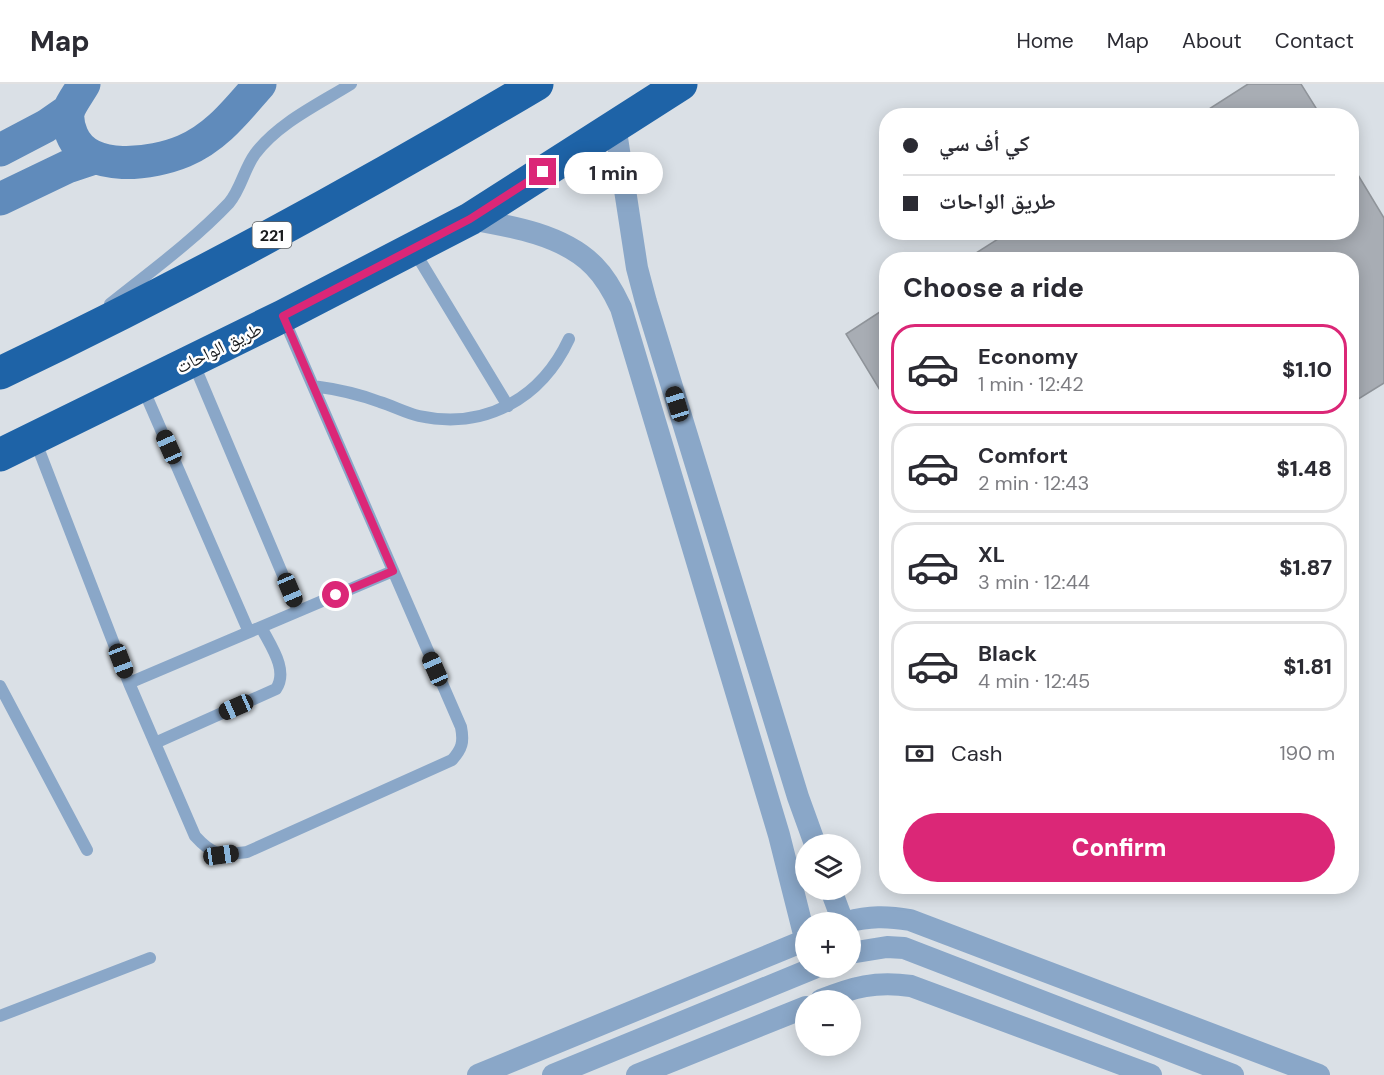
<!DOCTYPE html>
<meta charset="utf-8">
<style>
body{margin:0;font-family:"DM Sans","Noto Naskh Arabic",sans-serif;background:#f7f7f7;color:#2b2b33;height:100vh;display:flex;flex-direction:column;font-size:22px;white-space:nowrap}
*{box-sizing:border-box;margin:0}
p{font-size:20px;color:#7c7c81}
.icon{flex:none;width:33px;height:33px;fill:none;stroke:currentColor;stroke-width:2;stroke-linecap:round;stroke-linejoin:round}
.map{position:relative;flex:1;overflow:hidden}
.drawer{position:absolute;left:879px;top:168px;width:480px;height:642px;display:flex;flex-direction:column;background:#fff;border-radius:24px;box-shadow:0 3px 15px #0003}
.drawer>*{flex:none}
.top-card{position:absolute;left:879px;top:24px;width:480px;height:132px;border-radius:24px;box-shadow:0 3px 15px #0003;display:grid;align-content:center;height:132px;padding:0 24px;background:#fff}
.tools{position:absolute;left:795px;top:750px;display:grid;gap:12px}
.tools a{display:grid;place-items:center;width:66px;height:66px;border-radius:50%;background:#fff;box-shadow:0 3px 15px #0003;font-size:30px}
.end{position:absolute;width:27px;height:27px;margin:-14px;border:8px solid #db2777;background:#fff;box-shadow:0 0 0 3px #fff}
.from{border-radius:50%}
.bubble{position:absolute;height:42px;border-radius:21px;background:#fff;box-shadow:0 3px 15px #0003;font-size:20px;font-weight:800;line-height:42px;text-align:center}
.car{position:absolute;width:18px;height:36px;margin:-18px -9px;border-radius:8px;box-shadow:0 0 4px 2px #0007;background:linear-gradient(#222 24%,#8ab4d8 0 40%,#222 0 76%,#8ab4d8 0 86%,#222 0)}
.top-card b{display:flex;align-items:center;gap:21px;height:57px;font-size:22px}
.top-card b+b{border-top:2px solid #e1e1e2}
.top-card i{width:15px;height:15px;background:#2b2b33}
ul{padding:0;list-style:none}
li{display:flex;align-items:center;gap:18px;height:90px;margin:0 12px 9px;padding:0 12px;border:3px solid #e1e1e2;border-radius:24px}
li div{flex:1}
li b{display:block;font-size:22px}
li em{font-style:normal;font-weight:800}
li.current{border-color:#db2777}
li>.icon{width:54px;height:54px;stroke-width:1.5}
h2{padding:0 24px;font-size:27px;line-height:72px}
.pay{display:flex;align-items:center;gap:15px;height:66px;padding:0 24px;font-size:22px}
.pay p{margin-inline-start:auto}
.action{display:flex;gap:12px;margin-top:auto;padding:12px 24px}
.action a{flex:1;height:69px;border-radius:36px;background:#db2777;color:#fff;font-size:24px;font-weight:800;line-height:69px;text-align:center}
header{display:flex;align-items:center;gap:36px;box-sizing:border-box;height:84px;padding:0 30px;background:#fff;border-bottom:2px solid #e1e1e2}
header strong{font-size:28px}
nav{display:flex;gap:33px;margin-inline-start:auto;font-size:21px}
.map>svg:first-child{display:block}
</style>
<header>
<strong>Map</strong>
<nav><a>Home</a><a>Map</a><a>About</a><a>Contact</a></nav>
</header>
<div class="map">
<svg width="1384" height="991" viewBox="0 0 1384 991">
<rect width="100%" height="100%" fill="#dae0e6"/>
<!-- building -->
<path fill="#a8adb4" stroke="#8f949a" stroke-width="1.5" d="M1248,0H1301L1321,32H1198Z
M1352,81L1384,134V299L1352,319V176H965L1009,148H1352Z
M886,224V316L846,250Z"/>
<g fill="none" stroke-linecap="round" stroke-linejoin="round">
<!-- lane -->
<path stroke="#8aa7c8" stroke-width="12" d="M413,165L508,322
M110,220C150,188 193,157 229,119C241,105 244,85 255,70C278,39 319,20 351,0
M193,278L298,527
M142,302L249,548
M313,302C336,305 359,310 380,318C393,322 406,329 419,332C485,346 541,315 569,255
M35,356L129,599L195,752C214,773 221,771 247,768L452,676C462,665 464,658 461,643L283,233
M129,599L393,487
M0,602L87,766
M155,659L276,605C289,586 270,561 261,543
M0,932L150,874"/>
<!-- street -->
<path stroke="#8aa7c8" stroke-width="22" d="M615,41L637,184L646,218L798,713L815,760
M470,135C511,142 564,151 594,182C606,194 614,209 621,224L779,751L806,858
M831,806L843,838
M847,838C869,832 887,832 910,836L1319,991
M850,869L887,863L904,864L1233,991
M821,916C854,903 875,897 911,902L1151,991
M478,991L806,856
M553,991L814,884
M637,991L806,923"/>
<!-- secondary -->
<path stroke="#608bbb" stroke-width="33" d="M84,0C79,9 71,19 68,28C67,36 69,44 72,51C88,90 153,80 184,67C217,53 237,26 260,0
M0,66L46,42L69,26
M0,115L67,83L94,74"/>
<!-- highway -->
<path stroke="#1e63a7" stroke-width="33" d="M0,289C183,202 362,104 537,0
M0,371L283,232L470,135L681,0"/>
</g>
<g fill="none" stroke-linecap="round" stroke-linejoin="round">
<!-- route -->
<path stroke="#db2777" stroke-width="8" d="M336,511L393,487L283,232L470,135L543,88"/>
</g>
<g text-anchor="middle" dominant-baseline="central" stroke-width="5" stroke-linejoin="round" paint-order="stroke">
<!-- shield labels -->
<rect fill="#fff" stroke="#5d5f60" stroke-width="1.5" x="252.5" y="138" width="39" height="26" rx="4.5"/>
<g font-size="16" font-weight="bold" fill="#181a1c">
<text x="272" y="151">221</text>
</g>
<!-- street labels -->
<g font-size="18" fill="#181a1c" stroke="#fff">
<text transform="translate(219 264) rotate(-26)">طريق الواحات</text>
</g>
</g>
</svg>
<div class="tools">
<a><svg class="icon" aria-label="layers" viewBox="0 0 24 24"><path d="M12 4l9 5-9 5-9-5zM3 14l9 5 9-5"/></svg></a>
<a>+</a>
<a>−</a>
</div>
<i class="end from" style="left:336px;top:511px"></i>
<i class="end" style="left:543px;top:88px"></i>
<div class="bubble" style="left:564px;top:68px;width:99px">1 min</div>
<i class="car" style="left:677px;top:320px;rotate:343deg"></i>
<i class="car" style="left:169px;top:363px;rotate:336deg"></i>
<i class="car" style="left:290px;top:506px;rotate:157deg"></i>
<i class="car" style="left:121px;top:577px;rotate:159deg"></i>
<i class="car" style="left:435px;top:585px;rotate:336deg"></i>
<i class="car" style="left:236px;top:623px;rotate:246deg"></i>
<i class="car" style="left:221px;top:771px;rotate:82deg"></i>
<div class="top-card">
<b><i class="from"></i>كي أف سي</b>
<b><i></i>طريق الواحات</b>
</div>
<section class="drawer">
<h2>Choose a ride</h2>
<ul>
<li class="current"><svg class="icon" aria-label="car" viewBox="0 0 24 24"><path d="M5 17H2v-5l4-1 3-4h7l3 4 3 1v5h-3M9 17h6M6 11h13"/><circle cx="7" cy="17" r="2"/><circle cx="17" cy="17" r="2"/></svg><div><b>Economy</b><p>1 min · 12:42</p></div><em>$1.10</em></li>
<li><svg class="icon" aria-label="car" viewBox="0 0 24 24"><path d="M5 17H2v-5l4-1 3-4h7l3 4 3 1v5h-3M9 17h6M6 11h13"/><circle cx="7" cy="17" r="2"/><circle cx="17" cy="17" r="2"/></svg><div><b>Comfort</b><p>2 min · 12:43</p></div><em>$1.48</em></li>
<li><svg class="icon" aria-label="car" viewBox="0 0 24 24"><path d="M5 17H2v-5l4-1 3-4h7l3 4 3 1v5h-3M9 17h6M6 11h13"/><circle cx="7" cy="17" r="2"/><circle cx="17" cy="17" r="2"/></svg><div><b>XL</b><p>3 min · 12:44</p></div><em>$1.87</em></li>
<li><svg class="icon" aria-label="car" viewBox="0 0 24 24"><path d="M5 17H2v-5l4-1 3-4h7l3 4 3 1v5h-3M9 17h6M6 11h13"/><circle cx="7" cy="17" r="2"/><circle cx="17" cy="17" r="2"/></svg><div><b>Black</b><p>4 min · 12:45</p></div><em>$1.81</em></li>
</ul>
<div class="pay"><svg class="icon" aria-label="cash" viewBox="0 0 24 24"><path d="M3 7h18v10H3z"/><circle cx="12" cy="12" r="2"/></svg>Cash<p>190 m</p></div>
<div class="action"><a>Confirm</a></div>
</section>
</div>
